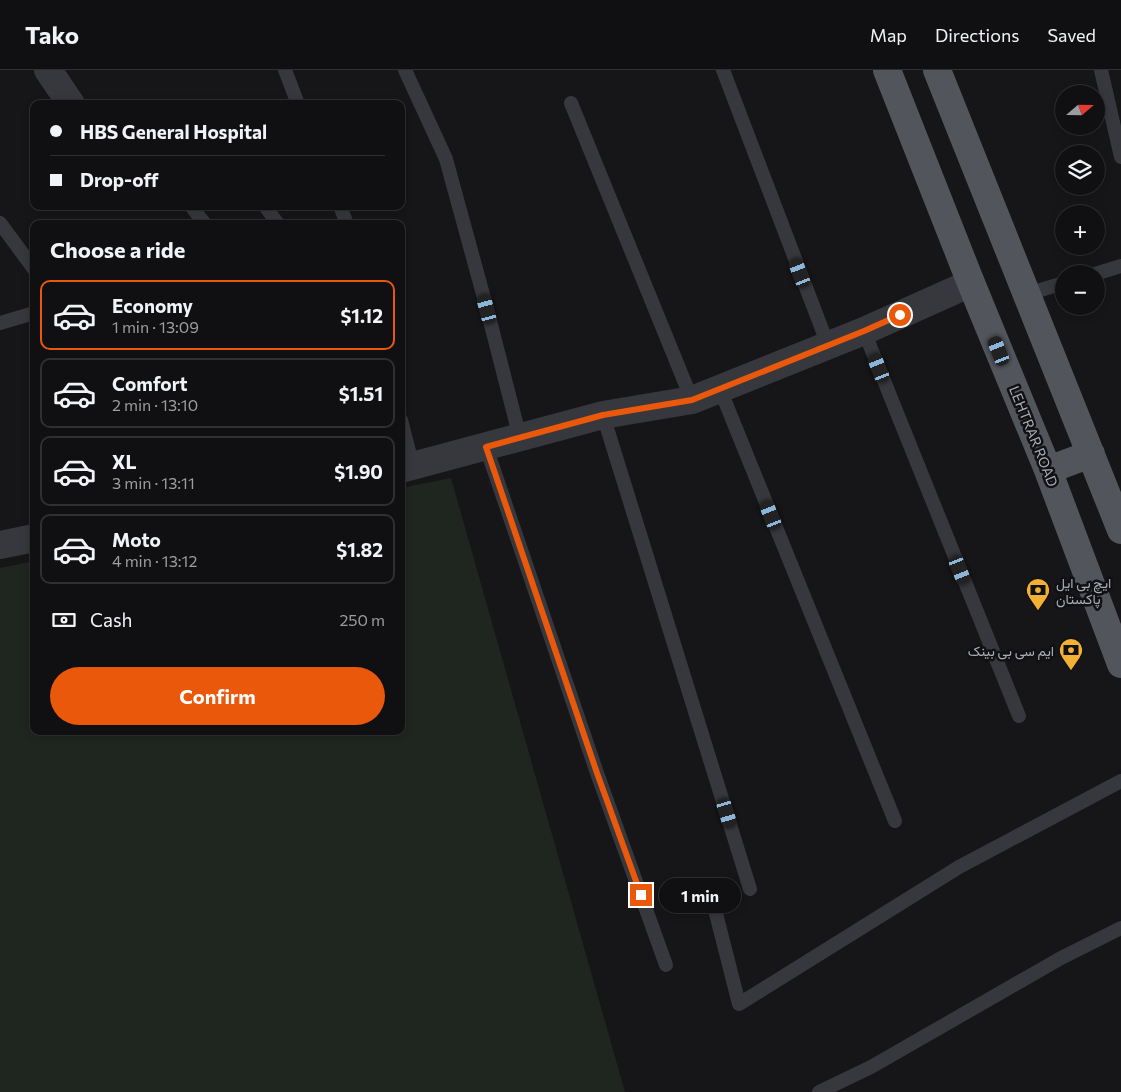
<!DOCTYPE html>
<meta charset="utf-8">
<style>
body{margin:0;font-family:Commissioner,Vazirmatn,sans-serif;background:#1e1e20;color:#f1f3f6;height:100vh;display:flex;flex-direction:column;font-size:19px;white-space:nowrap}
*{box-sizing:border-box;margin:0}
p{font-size:16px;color:#9c9d9f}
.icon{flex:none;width:28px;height:28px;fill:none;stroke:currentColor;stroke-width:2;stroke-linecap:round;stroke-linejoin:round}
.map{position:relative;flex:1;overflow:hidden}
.panel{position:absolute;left:30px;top:150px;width:375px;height:515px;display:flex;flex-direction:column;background:#101012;border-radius:10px;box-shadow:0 2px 8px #0003,0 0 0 1px #303032}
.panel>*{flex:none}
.guide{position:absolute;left:30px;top:30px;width:375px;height:110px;border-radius:10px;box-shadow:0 2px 8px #0003,0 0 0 1px #303032;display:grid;align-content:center;height:110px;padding:0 20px;background:#101012}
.needle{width:32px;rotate:70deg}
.controls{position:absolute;left:1055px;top:15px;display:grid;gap:10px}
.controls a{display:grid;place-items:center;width:50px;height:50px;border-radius:50%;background:#101012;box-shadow:0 2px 8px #0003,0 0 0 1px #303032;font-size:25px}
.end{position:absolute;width:22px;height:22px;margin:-11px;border:6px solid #ea580c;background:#fff;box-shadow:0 0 0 2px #fff}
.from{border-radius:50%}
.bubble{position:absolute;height:35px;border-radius:18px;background:#101012;box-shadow:0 2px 8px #0003,0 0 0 1px #303032;font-size:16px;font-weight:700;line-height:35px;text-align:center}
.car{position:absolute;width:15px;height:30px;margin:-15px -8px;border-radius:6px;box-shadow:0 0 4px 1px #0007;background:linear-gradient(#222 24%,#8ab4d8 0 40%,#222 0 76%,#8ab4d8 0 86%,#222 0)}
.guide b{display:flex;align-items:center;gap:18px;height:48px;font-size:19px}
.guide b+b{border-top:1px solid #303032}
.guide i{width:12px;height:12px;background:#f1f3f6}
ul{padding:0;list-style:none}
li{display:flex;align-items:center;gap:15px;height:70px;margin:0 10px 8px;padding:0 10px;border:2px solid #303032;border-radius:10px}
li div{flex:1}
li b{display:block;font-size:19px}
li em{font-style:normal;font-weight:700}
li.active{border-color:#ea580c}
li>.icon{width:45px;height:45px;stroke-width:1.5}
h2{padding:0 20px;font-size:22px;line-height:60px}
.pay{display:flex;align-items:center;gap:12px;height:55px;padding:0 20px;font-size:19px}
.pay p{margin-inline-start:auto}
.cta{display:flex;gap:10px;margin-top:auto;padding:10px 20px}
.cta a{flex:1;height:58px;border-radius:30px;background:#ea580c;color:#fff;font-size:20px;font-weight:700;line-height:58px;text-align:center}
header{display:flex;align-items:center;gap:30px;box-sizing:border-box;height:70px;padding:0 25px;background:#101012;border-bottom:1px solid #303032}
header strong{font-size:24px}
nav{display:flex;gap:28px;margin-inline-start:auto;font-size:18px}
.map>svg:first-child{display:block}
</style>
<header>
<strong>Tako</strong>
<nav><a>Map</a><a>Directions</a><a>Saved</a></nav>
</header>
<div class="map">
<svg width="1121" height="1022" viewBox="0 0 1121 1022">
<rect width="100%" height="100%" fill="#161618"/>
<!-- green -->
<path fill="#1e261f" d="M451,408L625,1022H0V498L34,491V661H401V418Z"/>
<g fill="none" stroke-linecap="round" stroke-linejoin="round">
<!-- service -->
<path stroke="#37383d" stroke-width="14" d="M285,0L298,34
M405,0L446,89L487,239L520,368
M723,0L828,275
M1101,0L1121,87
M571,33L692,330
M191,136L205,154
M265,136L278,154
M340,136L347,154
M0,153L34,199
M1095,204L1121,196
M1027,224L1064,213
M0,253L34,243
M864,261L1019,646
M720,319L895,751
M603,345L750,819
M401,350L413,397
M486,377L597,703L666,895
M710,820L739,934L959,797L1121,711
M819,1022L871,997L1061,888L1121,858"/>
<!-- minor -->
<path stroke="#37383d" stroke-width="28" d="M48,0L71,34
M401,399L603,345L692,330L864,261L971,213
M0,475L34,468"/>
<!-- primary -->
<path stroke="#53555c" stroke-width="28" d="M887,0L971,213L1048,400L1121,594
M937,0L1121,460
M1048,400L1091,384"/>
</g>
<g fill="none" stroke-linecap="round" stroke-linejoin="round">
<!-- route -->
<path stroke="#ea580c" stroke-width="6" d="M641,825L597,703L486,377L603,345L692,330L864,261L900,245"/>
</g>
<!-- icons -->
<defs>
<g id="bank-pin" transform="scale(1.25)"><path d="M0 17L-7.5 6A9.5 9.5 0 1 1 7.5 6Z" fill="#f2b134" stroke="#111113"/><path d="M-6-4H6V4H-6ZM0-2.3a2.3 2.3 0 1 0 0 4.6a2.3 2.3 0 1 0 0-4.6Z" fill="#111"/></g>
</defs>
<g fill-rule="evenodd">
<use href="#bank-pin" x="1038" y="520"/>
<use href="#bank-pin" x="1071" y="580"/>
</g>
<g text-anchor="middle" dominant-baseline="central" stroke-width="5" stroke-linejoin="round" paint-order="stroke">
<!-- street labels -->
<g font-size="14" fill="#a8adb8" stroke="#111113">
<text transform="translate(1034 366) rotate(68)">LEHTRAR ROAD</text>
</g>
<!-- poi labels -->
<g font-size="14" fill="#a8adb8" stroke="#111113" text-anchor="start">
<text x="1056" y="512">ایچ بی ایل<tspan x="1056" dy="16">پاکستان</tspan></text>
<text x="1054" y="580" text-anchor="end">ایم سی بی بینک</text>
</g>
</g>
</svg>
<div class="controls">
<a><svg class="needle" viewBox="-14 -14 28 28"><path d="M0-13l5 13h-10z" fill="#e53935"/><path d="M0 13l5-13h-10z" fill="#9c9d9f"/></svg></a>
<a><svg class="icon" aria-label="layers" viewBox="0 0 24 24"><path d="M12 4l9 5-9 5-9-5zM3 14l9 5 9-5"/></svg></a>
<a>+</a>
<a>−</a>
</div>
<i class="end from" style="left:900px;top:245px"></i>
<i class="end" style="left:641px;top:825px"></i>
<div class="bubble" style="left:659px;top:808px;width:82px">1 min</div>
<i class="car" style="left:800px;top:203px;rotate:339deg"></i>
<i class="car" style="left:487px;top:239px;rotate:345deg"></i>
<i class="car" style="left:999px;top:281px;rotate:338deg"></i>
<i class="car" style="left:879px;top:298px;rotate:338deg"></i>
<i class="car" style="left:771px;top:445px;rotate:338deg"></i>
<i class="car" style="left:960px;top:500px;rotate:158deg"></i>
<i class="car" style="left:727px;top:743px;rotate:163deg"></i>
<div class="guide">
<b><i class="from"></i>HBS General Hospital</b>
<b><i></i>Drop-off</b>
</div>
<section class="panel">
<h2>Choose a ride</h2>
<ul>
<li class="active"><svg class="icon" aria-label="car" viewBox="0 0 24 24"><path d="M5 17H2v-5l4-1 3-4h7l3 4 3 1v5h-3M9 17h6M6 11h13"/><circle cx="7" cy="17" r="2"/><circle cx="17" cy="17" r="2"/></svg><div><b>Economy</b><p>1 min · 13:09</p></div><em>$1.12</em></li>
<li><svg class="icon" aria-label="car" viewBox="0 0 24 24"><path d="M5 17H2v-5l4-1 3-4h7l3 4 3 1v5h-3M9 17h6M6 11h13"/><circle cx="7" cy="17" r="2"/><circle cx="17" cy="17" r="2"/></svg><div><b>Comfort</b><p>2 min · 13:10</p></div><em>$1.51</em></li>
<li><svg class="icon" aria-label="car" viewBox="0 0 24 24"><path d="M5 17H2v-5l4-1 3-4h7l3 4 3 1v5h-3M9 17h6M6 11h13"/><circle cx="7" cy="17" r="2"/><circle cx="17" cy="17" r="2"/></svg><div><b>XL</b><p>3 min · 13:11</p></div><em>$1.90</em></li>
<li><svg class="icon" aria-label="car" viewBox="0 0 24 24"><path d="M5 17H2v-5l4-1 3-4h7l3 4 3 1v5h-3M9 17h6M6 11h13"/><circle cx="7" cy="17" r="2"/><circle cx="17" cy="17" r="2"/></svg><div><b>Moto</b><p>4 min · 13:12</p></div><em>$1.82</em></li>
</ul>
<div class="pay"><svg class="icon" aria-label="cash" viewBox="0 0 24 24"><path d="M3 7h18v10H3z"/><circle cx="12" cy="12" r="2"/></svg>Cash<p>250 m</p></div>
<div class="cta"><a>Confirm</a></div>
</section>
</div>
